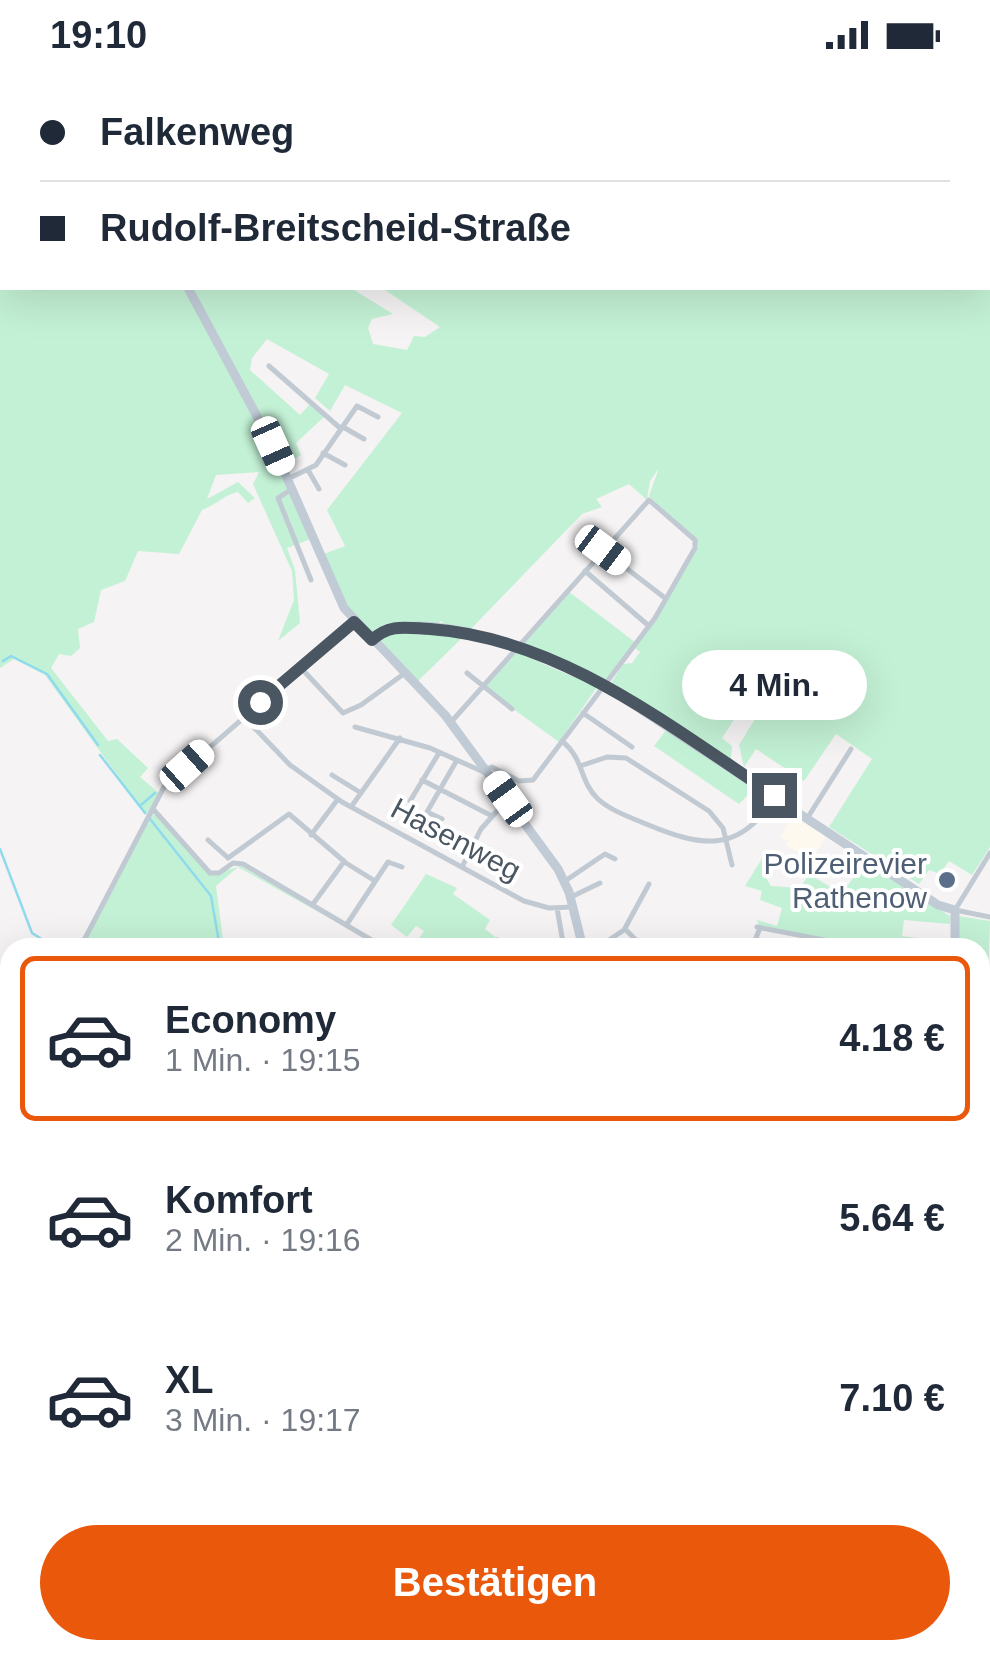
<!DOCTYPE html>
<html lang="de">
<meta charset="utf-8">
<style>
body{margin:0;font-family:Helvetica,sans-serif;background:#f2f2f3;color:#1f2937;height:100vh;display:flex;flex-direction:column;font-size:38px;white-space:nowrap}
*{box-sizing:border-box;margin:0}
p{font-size:32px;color:#747a83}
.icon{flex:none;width:55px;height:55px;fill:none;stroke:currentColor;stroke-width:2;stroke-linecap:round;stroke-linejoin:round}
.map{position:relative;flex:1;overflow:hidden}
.side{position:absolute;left:0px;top:868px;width:990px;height:722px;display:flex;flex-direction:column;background:#fff;border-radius:30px 30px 0 0;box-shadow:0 10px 40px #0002}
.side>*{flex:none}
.banner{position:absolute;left:0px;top:0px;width:990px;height:220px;box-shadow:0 10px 40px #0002;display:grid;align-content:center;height:220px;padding:0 40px;background:#fff}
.end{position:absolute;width:45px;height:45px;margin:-22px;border:12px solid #4a5661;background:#fff;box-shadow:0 0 0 5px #fff}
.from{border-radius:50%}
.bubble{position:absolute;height:70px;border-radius:35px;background:#fff;box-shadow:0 10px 40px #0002;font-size:32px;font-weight:800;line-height:70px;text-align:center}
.car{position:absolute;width:30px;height:60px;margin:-30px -15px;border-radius:12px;box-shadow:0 0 8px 2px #0007;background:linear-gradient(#fff 24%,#345 0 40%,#fff 0 76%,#345 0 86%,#fff 0)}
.banner b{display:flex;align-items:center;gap:35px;height:95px;font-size:38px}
.banner b+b{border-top:2px solid #e0e1e3}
.banner i{width:25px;height:25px;background:#1f2937}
ul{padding:18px 0 0;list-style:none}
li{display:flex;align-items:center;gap:30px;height:165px;margin:0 20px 15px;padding:0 20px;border:5px solid transparent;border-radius:15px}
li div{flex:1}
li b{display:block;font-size:38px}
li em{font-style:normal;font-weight:800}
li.current{border-color:#ea580c}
li>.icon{width:90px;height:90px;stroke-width:1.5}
.button{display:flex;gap:20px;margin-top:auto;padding:20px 40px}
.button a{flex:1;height:115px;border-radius:60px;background:#ea580c;color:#fff;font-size:40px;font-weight:800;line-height:115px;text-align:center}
.status{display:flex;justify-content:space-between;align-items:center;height:70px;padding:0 50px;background:#fff;direction:ltr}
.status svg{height:28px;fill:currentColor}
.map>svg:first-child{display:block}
</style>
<div class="status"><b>19:10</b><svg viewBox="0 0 49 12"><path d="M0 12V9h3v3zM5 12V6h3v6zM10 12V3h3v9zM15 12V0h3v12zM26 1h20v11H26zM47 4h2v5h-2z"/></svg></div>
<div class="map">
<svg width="990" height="1589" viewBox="0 0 990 1589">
<rect width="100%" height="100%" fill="#f5f3f3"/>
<!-- commercial -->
<path fill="#fdf9ef" d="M793,741L828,764L811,791L786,775L788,771L781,767Z"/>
<!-- green -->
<path fill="#c3f1d5" d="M0,0L79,2H2V218H186L261,355L311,469L287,478L295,500L300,553L278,571L294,530L292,501L253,414L259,402L216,405L207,429L238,412L255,428L248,433L238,422C225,424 216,435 202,440L179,484L138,481L125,511L101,520L94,552L78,559L80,578L71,586L59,584L51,598L108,671L117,669L148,698L140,707L159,723L146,745L45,605L14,589L0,598Z
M514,0H990V777L972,805L949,791L940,804L929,800L919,814L829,757L872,689L836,664L804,711L756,679L744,697L739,675L761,639L757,634L751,641L743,636L722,668L732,676L731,689L724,690L610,615L623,594L632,593L640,582L635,578L698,477L696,470L649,426L659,398L650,411L647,430L629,414L596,429L602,437L582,444L467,563L451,559L441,551L434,557L395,554L374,564L355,550L321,485L345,476L327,440L402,343L345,315L330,341L315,328L329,304L267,269L252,288L250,300L300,345L311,333L325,346L296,373L301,385L283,395L190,218H351L393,244L372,249L368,258L373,274L407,280L414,266L425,267L440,257L382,218H988V2Z
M568,521L636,573L605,611L523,575Z
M406,560L462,568L417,612L380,569L384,563Z
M516,582L597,617L559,672L484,618Z
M667,659L756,717L739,734L654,676Z
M151,744L157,746L211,805L241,796L381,877L238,797L216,816L224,877L81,878Z
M765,784L762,802L771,816L800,818L809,804L837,821L849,814L864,791L950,846V854L904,850L902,866L932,870L936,877L841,872L759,855L757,850L777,856L782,838L760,830L762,821L745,816Z
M426,804L457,818L453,824L490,850L485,859L508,877L514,869L524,877H413L424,861L416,856L407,867L391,855Z
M958,846L990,851L988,912L980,898V878L958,877Z
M0,1193L10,1199V1329L0,1322Z
M0,1329L10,1336V1496L0,1486Z
M118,1580H186L194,1587L190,1580H308L298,1589H136Z
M325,1580H661L655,1582L654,1589H307Z"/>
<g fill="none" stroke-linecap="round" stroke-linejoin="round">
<!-- stream -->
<path stroke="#90daee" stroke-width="2.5" d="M3,591L11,586L47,604L98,675
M100,685L145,743
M141,735L155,723
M150,749L211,826L220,878
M0,779L32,863L56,878
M0,1560L10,1569
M21,1580L31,1589
M323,1580L339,1589
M269,1589L272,1580"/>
<!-- street -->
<path stroke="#c1cad2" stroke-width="5" d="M144,2L146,0
M269,296L340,358
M343,357L364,369
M323,383L345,395
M308,400L319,419
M288,409L316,395L357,336L378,347
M292,419L278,428L311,510
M604,481L665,528
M585,501L649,556
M301,598L343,643L361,635L405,603
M467,603L512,639
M583,643L632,677
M243,646L290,695L342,732L524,831L549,838L573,837
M452,651L649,430L695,470V478L655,548L533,710L519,711L492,697L486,699
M355,657L430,678L488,704
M562,671C585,690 579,711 598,729C611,741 630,747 646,754C699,776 739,785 773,729
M583,695L607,687L626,688L709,741L723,758L732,795
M332,705L361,723
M422,710L492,746
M410,731L439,683
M351,737L400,668
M153,739L210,803H219L233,793L243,794L385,878
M808,747L851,679
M442,749L427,742L457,690
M311,765L338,729
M208,770L227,787
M990,783L955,840L990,847
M228,788L289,744L346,793L343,790
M346,793L375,811
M462,797L481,759L507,730
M565,811L605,784L615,789
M571,827L600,813
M313,834L343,793
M557,838L564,878
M347,854L388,792L402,797
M757,857L865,878
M625,859L644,878
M497,870L505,878
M80,878L164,717L354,552
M597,878L624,860L649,814
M752,878L760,858
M980,988L990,989
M0,997L10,983
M980,1069L990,1075
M980,1117L990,1122
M980,1176L990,1159
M980,1271L990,1266
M980,1436L990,1433
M980,1440L990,1453
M980,1497L990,1504
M980,1536L990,1525
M683,1580L685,1589
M784,1580L785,1589
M913,1580L919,1589
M850,1589L851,1580
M932,1589L940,1580"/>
<!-- secondary -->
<path stroke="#c1cbd6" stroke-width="9" d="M80,0L81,2
M188,218L273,376L344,538L445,645L558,799L569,822L583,878
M373,570C416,529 558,590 604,615L938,835L955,840
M955,878V840
M980,921L990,935
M980,1057L990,1044"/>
<!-- primary -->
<path stroke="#b3c2d1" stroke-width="11" d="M0,1086L10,1092
M980,1216L990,1220"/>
</g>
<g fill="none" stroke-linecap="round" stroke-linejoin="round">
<!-- route -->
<path stroke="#4a5661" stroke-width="12" d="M260,632L354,552L372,570C390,553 407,558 430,559C560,568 669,656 774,725"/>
</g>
<!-- markers -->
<circle fill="#5c6f8a" stroke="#fff" stroke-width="4" cx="947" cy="810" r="10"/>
<g text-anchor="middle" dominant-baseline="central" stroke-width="8" stroke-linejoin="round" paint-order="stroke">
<!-- street labels -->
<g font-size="30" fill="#4a5661" stroke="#fff">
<text transform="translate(456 769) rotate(28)">Hasenweg</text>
</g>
<!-- service labels -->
<g font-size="30" fill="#4e5e75" stroke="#fff" text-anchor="end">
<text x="927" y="793">Polizeirevier<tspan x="927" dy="34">Rathenow</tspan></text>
</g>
</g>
</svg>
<i class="end from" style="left:260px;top:632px"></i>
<i class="end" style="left:774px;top:725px"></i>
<div class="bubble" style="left:682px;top:580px;width:185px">4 Min.</div>
<i class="car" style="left:273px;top:376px;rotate:156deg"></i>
<i class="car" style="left:603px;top:480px;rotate:127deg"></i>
<i class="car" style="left:187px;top:696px;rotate:48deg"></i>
<i class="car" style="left:508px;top:729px;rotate:324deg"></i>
<div class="banner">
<b><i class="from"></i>Falkenweg</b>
<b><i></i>Rudolf-Breitscheid-Straße</b>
</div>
<section class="side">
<ul>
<li class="current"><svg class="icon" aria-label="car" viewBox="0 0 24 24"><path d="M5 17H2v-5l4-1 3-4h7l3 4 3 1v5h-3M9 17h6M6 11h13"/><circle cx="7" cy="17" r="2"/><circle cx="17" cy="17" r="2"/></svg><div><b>Economy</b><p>1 Min. · 19:15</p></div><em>4.18 €</em></li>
<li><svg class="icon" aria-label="car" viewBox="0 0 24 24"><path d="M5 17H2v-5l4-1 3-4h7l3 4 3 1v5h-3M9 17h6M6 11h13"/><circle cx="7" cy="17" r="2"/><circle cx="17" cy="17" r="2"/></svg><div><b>Komfort</b><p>2 Min. · 19:16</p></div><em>5.64 €</em></li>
<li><svg class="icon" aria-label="car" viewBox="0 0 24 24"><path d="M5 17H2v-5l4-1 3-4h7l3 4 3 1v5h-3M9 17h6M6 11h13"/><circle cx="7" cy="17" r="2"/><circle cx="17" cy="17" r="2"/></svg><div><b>XL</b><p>3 Min. · 19:17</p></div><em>7.10 €</em></li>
</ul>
<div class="button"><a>Bestätigen</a></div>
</section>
</div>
